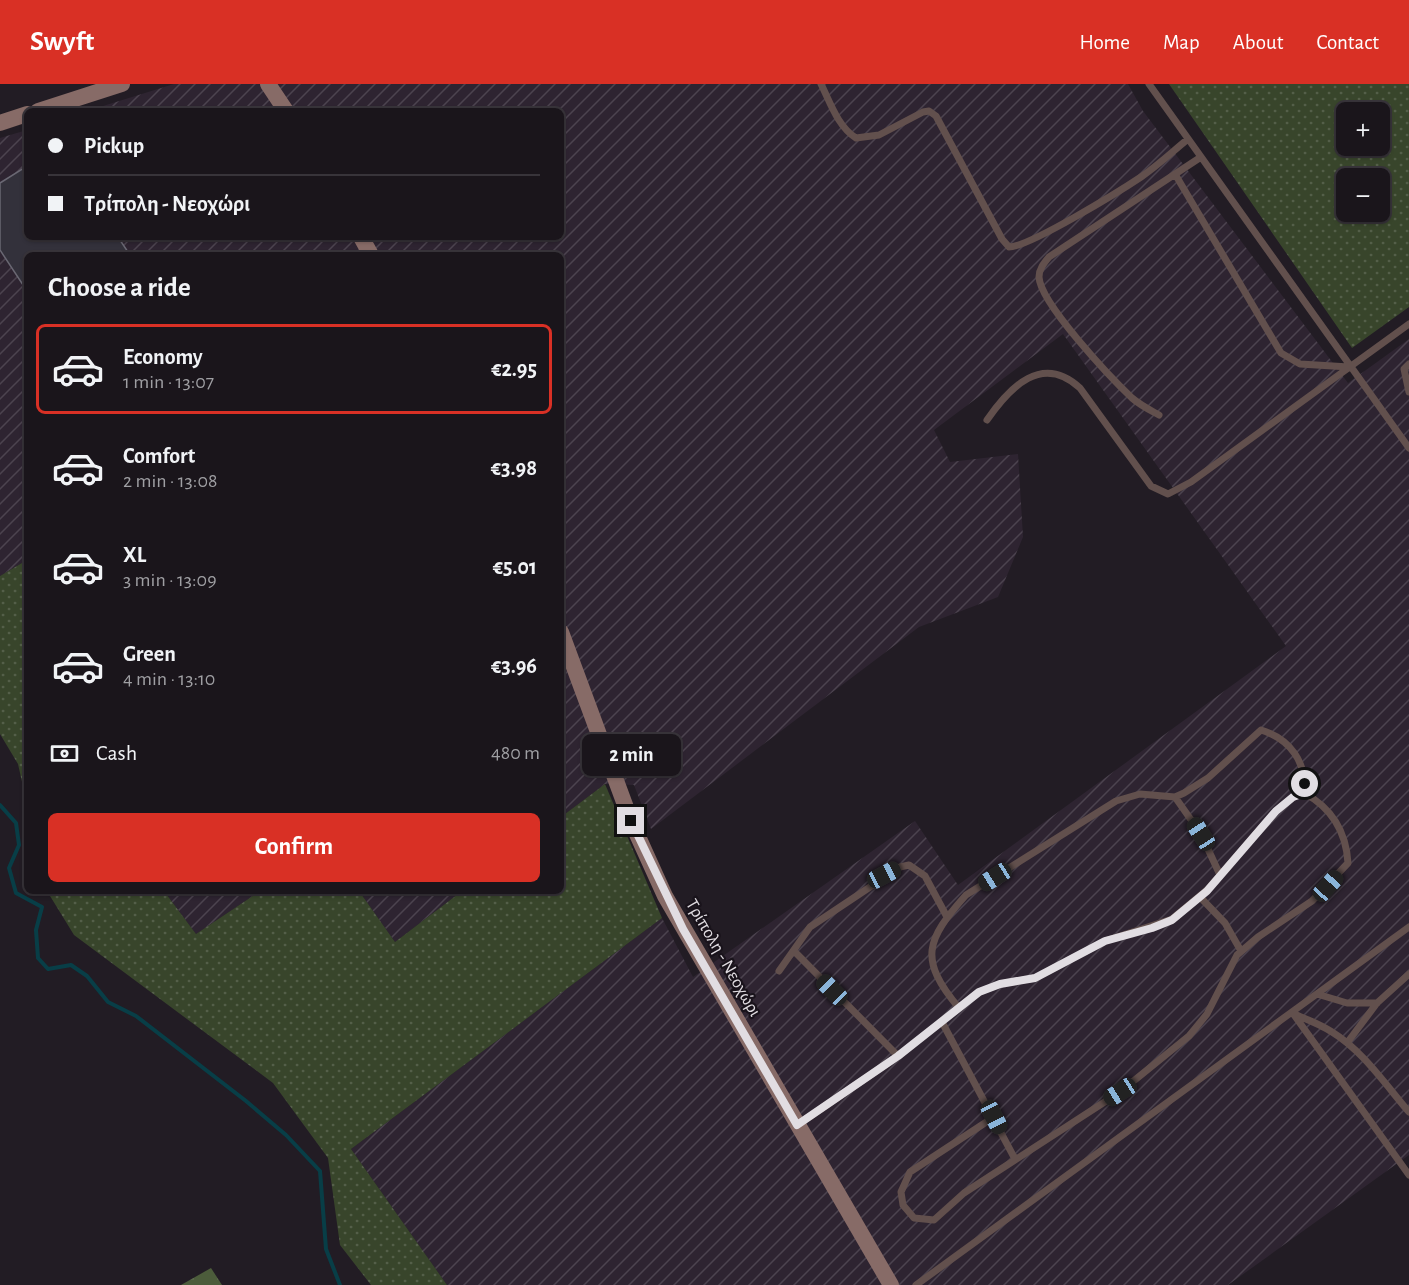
<!DOCTYPE html>
<meta charset="utf-8">
<style>
body{margin:0;font-family:"Alegreya Sans",sans-serif;background:#231e24;color:#f1f3f6;height:100vh;display:flex;flex-direction:column;font-size:22px;white-space:nowrap}
*{box-sizing:border-box;margin:0}
p{font-size:20px;color:#9f9fa3}
.icon{flex:none;width:33px;height:33px;fill:none;stroke:currentColor;stroke-width:2;stroke-linecap:round;stroke-linejoin:round}
.map{position:relative;flex:1;overflow:hidden}
.panel{position:absolute;left:24px;top:168px;width:540px;height:642px;display:flex;flex-direction:column;background:#1a151b;border-radius:9px;box-shadow:0 2px 4px #0004,0 0 0 2px #38343a}
.panel>*{flex:none}
.top-card{position:absolute;left:24px;top:24px;width:540px;height:132px;border-radius:9px;box-shadow:0 2px 4px #0004,0 0 0 2px #38343a;display:grid;align-content:center;height:132px;padding:0 24px;background:#1a151b}
.buttons{position:absolute;left:1336px;top:18px;display:grid;gap:12px}
.buttons a{display:grid;place-items:center;width:54px;height:54px;border-radius:9px;background:#1a151b;box-shadow:0 2px 4px #0004,0 0 0 2px #38343a;font-size:30px}
.end{position:absolute;width:27px;height:27px;margin:-14px;border:8px solid #e1dde2;background:#111;box-shadow:0 0 0 3px #111}
.from{border-radius:50%}
.bubble{position:absolute;height:42px;border-radius:9px;background:#1a151b;box-shadow:0 2px 4px #0004,0 0 0 2px #38343a;font-size:20px;font-weight:600;line-height:42px;text-align:center}
.car{position:absolute;width:18px;height:36px;margin:-18px -9px;border-radius:8px;box-shadow:0 0 4px 2px #0007;background:linear-gradient(#222 24%,#8ab4d8 0 40%,#222 0 76%,#8ab4d8 0 86%,#222 0)}
.top-card b{display:flex;align-items:center;gap:21px;height:57px;font-size:22px}
.top-card b+b{border-top:2px solid #38343a}
.top-card i{width:15px;height:15px;background:#f1f3f6}
ul{padding:0;list-style:none}
li{display:flex;align-items:center;gap:18px;height:90px;margin:0 12px 9px;padding:0 12px;border:3px solid transparent;border-radius:9px}
li div{flex:1}
li b{display:block;font-size:22px}
li em{font-style:normal;font-weight:600}
li.on{border-color:#d93025}
li>.icon{width:54px;height:54px;stroke-width:1.5}
h2{padding:0 24px;font-size:27px;line-height:72px}
.pay{display:flex;align-items:center;gap:15px;height:66px;padding:0 24px;font-size:22px}
.pay p{margin-inline-start:auto}
.primary-button{display:flex;gap:12px;margin-top:auto;padding:12px 24px}
.primary-button a{flex:1;height:69px;border-radius:9px;background:#d93025;color:#fff;font-size:24px;font-weight:600;line-height:69px;text-align:center}
header{display:flex;align-items:center;gap:36px;box-sizing:border-box;height:84px;padding:0 30px;background:#d93025;color:#fff}
header strong{font-size:28px}
nav{display:flex;gap:33px;margin-inline-start:auto;font-size:21px}
.map>svg:first-child{display:block}
</style>
<header>
<strong>Swyft</strong>
<nav><a>Home</a><a>Map</a><a>About</a><a>Contact</a></nav>
</header>
<div class="map">
<svg width="1409" height="1201" viewBox="0 0 1409 1201">
<defs>
<pattern id="industrial-furrows" width="10" height="10" patternUnits="userSpaceOnUse" patternTransform="scale(1.5)"><rect width="10" height="10" fill="#2e2431"/><path d="M-1 1l2-2M0 10L10 0M9 11l2-2" fill="none" stroke="#4c434f"/></pattern>
<pattern id="grass-dots" width="8" height="8" patternUnits="userSpaceOnUse" patternTransform="scale(1.5)"><rect width="8" height="8" fill="#38452b"/><path d="M2 2h.1M6 6h.1" fill="none" stroke="#545f49" stroke-width="1.8" stroke-linecap="round"/></pattern>
<pattern id="forest-firs" width="22" height="20" patternUnits="userSpaceOnUse" patternTransform="scale(1.5)"><rect width="22" height="20" fill="#4c5c3b"/><path d="M5 1l3.5 6h-7zM16 11l3.5 6h-7z" fill="#667357"/></pattern>
</defs>
<rect width="100%" height="100%" fill="#221c24"/>
<!-- industrial -->
<path fill="url(#industrial-furrows)" d="M174,0H1128L1143,27L1348,299L1409,255V1071L1228,1201H447L351,1065L662,834L693,893L915,737L958,801L1286,562L1063,250L934,346L950,378L1018,370L1023,453L998,513L919,543L651,745L634,701L605,700L561,733V171H27V476L0,492V54L27,46V153H561V27H87Z
M164,807H260L196,850Z
M359,807H462L395,858Z"/>
<!-- grass -->
<path fill="url(#grass-dots)" fill-rule="evenodd" d="M1169,0H1409V223L1352,264ZM1347,28H1380V62H1347ZM1347,94H1380V128H1347Z
M27,476V616L24,618L27,623V720L18,680L0,650V492Z
M605,700L662,834L351,1065L447,1201H371L340,1161L328,1074L273,999L74,851L47,807H164L196,850L260,807H359L395,858L462,807H561V733Z"/>
<!-- forest -->
<path fill="url(#forest-firs)" d="M211,1184L222,1201H181Z"/>
<g fill="none" stroke-linecap="round" stroke-linejoin="round">
<!-- stream -->
<path stroke="#083e47" stroke-width="4" d="M0,721L16,739L19,761L9,784L16,809L42,823L36,846L38,874L48,885L71,881L87,892L108,918L136,932L246,1017L286,1051L320,1087L326,1165L340,1201"/>
</g>
<!-- building -->
<path fill="#33313b" stroke="#6a6873" stroke-width="1.5" d="M27,82V153H118L130,171H27V207L0,166V99Z"/>
<g fill="none" stroke-linecap="round" stroke-linejoin="round">
<!-- service -->
<path stroke="#62504d" stroke-width="7" d="M821,0C830,18 838,43 856,54L879,51L923,28L929,27L936,32L1002,155L1009,163C1029,163 1120,107 1141,93C1157,82 1172,68 1188,55
M1149,0L1409,364
M1175,90L1281,269L1300,280L1349,283
M1409,280L1404,285L1409,308
M1159,331C1150,326 1140,321 1132,314C1111,294 1040,219 1039,193C1039,185 1044,179 1049,173L1201,73
M987,336C1010,303 1042,269 1080,304L1151,402L1168,410L1191,398L1409,240
M1175,713L1201,750L1220,791
M1200,813L1225,839L1241,867
M795,868L898,972
M779,887L810,843L900,783L909,781L925,792L947,833
M1317,910L1347,919H1377
M959,924C918,875 926,856 966,811L1116,717L1140,710L1175,713L1184,709L1208,694L1261,646C1290,655 1307,678 1304,709
M1292,928L1409,1091
M1294,930C1306,935 1320,940 1332,948C1363,967 1385,1000 1409,1028
M942,938L1015,1075
M1347,959L1377,919L1409,890
M994,1033L910,1088L901,1108L903,1121L914,1134L934,1136L964,1109L1120,1008L1189,952L1207,930L1237,871L1258,853L1312,817L1348,779C1346,747 1332,724 1304,709
M799,1040L898,972L979,908L1000,900L1035,894L1105,857L1172,835L1207,806L1276,727L1293,713L1304,709
M916,1201L1409,843"/>
<!-- secondary -->
<path stroke="#876b67" stroke-width="16" d="M268,0L286,27
M38,27L122,0
M0,39L27,30
M361,153L371,171
M561,548L631,737L665,812L891,1201"/>
</g>
<g fill="none" stroke-linecap="round" stroke-linejoin="round">
<!-- route -->
<path stroke="#e1dde2" stroke-width="8" d="M631,737L683,845L797,1041L898,972L979,908L1000,900L1035,894L1105,857L1152,844L1172,836L1207,807L1276,727L1293,713L1304,709L1305,700"/>
</g>
<g text-anchor="middle" dominant-baseline="central" stroke-width="4.5" stroke-linejoin="round" paint-order="stroke">
<!-- street labels -->
<g font-size="18" fill="#e1dde2" stroke="#19131b">
<text transform="translate(723 874) rotate(60)">Τρίπολη - Νεοχώρι</text>
</g>
</g>
</svg>
<div class="buttons">
<a>+</a>
<a>−</a>
</div>
<i class="end from" style="left:1305px;top:700px"></i>
<i class="end" style="left:631px;top:737px"></i>
<div class="bubble" style="left:582px;top:650px;width:99px">2 min</div>
<i class="car" style="left:1201px;top:750px;rotate:327deg"></i>
<i class="car" style="left:884px;top:791px;rotate:62deg"></i>
<i class="car" style="left:995px;top:793px;rotate:238deg"></i>
<i class="car" style="left:1328px;top:802px;rotate:42deg"></i>
<i class="car" style="left:832px;top:906px;rotate:315deg"></i>
<i class="car" style="left:1120px;top:1008px;rotate:238deg"></i>
<i class="car" style="left:994px;top:1033px;rotate:153deg"></i>
<div class="top-card">
<b><i class="from"></i>Pickup</b>
<b><i></i>Τρίπολη - Νεοχώρι</b>
</div>
<section class="panel">
<h2>Choose a ride</h2>
<ul>
<li class="on"><svg class="icon" aria-label="car" viewBox="0 0 24 24"><path d="M5 17H2v-5l4-1 3-4h7l3 4 3 1v5h-3M9 17h6M6 11h13"/><circle cx="7" cy="17" r="2"/><circle cx="17" cy="17" r="2"/></svg><div><b>Economy</b><p>1 min · 13:07</p></div><em>€2.95</em></li>
<li><svg class="icon" aria-label="car" viewBox="0 0 24 24"><path d="M5 17H2v-5l4-1 3-4h7l3 4 3 1v5h-3M9 17h6M6 11h13"/><circle cx="7" cy="17" r="2"/><circle cx="17" cy="17" r="2"/></svg><div><b>Comfort</b><p>2 min · 13:08</p></div><em>€3.98</em></li>
<li><svg class="icon" aria-label="car" viewBox="0 0 24 24"><path d="M5 17H2v-5l4-1 3-4h7l3 4 3 1v5h-3M9 17h6M6 11h13"/><circle cx="7" cy="17" r="2"/><circle cx="17" cy="17" r="2"/></svg><div><b>XL</b><p>3 min · 13:09</p></div><em>€5.01</em></li>
<li><svg class="icon" aria-label="car" viewBox="0 0 24 24"><path d="M5 17H2v-5l4-1 3-4h7l3 4 3 1v5h-3M9 17h6M6 11h13"/><circle cx="7" cy="17" r="2"/><circle cx="17" cy="17" r="2"/></svg><div><b>Green</b><p>4 min · 13:10</p></div><em>€3.96</em></li>
</ul>
<div class="pay"><svg class="icon" aria-label="cash" viewBox="0 0 24 24"><path d="M3 7h18v10H3z"/><circle cx="12" cy="12" r="2"/></svg>Cash<p>480 m</p></div>
<div class="primary-button"><a>Confirm</a></div>
</section>
</div>
